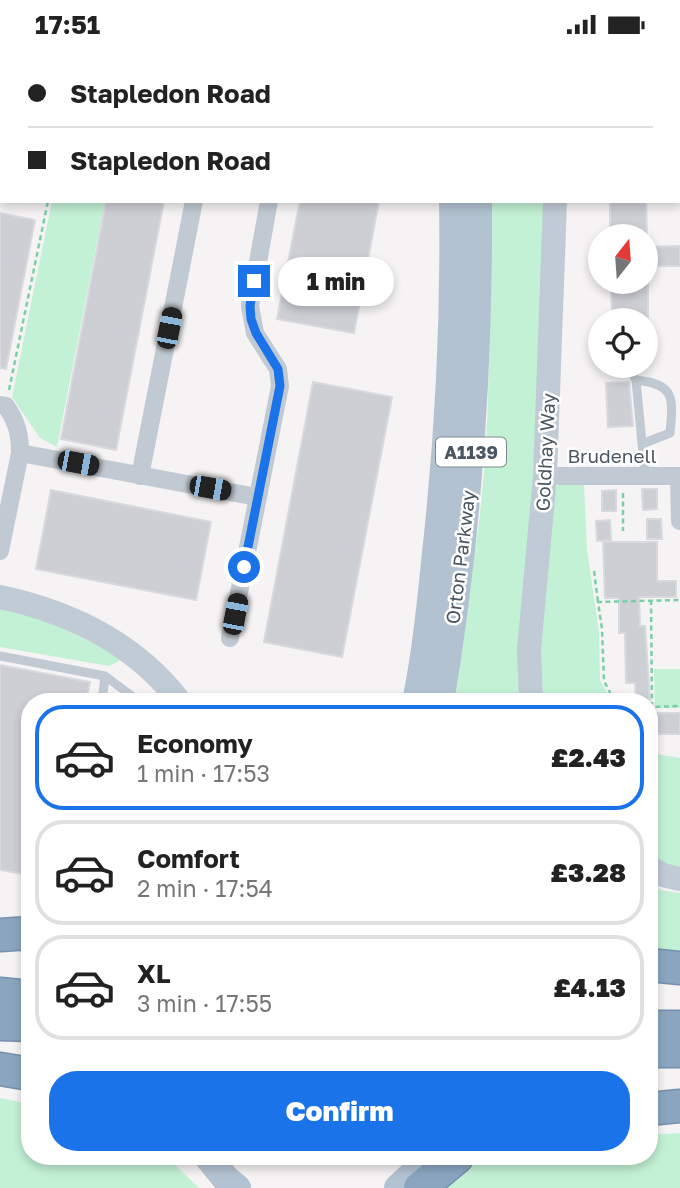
<!DOCTYPE html>
<meta charset="utf-8">
<style>
body{margin:0;font-family:"Golos Text",sans-serif;background:#f2f2f2;color:#222;height:100vh;display:flex;flex-direction:column;font-size:26px;white-space:nowrap}
*{box-sizing:border-box;margin:0}
p{font-size:23px;color:#767676}
.icon{flex:none;width:38px;height:38px;fill:none;stroke:currentColor;stroke-width:2;stroke-linecap:round;stroke-linejoin:round}
.map{position:relative;flex:1;overflow:hidden}
.side{position:absolute;left:21px;top:644px;width:637px;height:472px;display:flex;flex-direction:column;background:#fff;border-radius:28px;box-shadow:0 4px 10px #0003}
.side>*{flex:none}
.hud{position:absolute;left:0px;top:0px;width:681px;height:154px;box-shadow:0 4px 10px #0003;display:grid;align-content:center;height:154px;padding:0 28px;background:#fff}
.needle{width:46px;rotate:17deg}
.tools{position:absolute;left:588px;top:175px;display:grid;gap:14px}
.tools a{display:grid;place-items:center;width:70px;height:70px;border-radius:50%;background:#fff;box-shadow:0 4px 10px #0003;font-size:35px}
.end{position:absolute;width:32px;height:32px;margin:-16px;border:9px solid #1a73e8;background:#fff;box-shadow:0 0 0 4px #fff}
.from{border-radius:50%}
.bubble{position:absolute;height:49px;border-radius:24px;background:#fff;box-shadow:0 4px 10px #0003;font-size:23px;font-weight:800;line-height:49px;text-align:center}
.car{position:absolute;width:21px;height:42px;margin:-21px -10px;border-radius:9px;box-shadow:0 0 5px 2px #0007;background:linear-gradient(#222 24%,#8ab4d8 0 40%,#222 0 76%,#8ab4d8 0 86%,#222 0)}
.hud b{display:flex;align-items:center;gap:24px;height:66px;font-size:26px}
.hud b+b{border-top:2px solid #e0e0e0}
.hud i{width:18px;height:18px;background:#222}
ul{padding:12px 0 0;list-style:none}
li{display:flex;align-items:center;gap:21px;height:105px;margin:0 14px 10px;padding:0 14px;border:4px solid #e0e0e0;border-radius:28px}
li div{flex:1}
li b{display:block;font-size:26px}
li em{font-style:normal;font-weight:800}
li.on{border-color:#1a73e8}
li>.icon{width:63px;height:63px;stroke-width:1.5}
.action{display:flex;gap:14px;margin-top:auto;padding:14px 28px}
.action a{flex:1;height:80px;border-radius:28px;background:#1a73e8;color:#fff;font-size:28px;font-weight:800;line-height:80px;text-align:center}
.status{display:flex;justify-content:space-between;align-items:center;height:49px;padding:0 35px;background:#fff;direction:ltr}
.status svg{height:19px;fill:currentColor}
.map>svg:first-child{display:block}
</style>
<div class="status"><b>17:51</b><svg viewBox="0 0 49 12"><path d="M0 12V9h3v3zM5 12V6h3v6zM10 12V3h3v9zM15 12V0h3v12zM26 1h20v11H26zM47 4h2v5h-2z"/></svg></div>
<div class="map">
<svg width="680" height="1139" viewBox="0 0 680 1139">
<rect width="100%" height="100%" fill="#f5f3f3"/>
<!-- green -->
<path fill="#c3f1d5" d="M52,152H105L57,398L40,389L12,348Z
M484,152H552L518,653H450C459,593 471,533 479,473C492,367 490,259 484,152Z
M561,434L584,435L587,501L599,583L600,631L612,653H541L539,595L555,439Z
M0,557L42,567L123,610L109,617L0,598Z
M654,620H680V659H655Z
M649,704L680,709V822L649,810Z
M649,835L661,841L680,844V904L649,902Z
M0,1049L30,1055V1108H167L199,1139H0Z
M680,1084V1139H435L462,1108H649V1086Z"/>
<!-- building -->
<path fill="#cdcfd5" stroke="#d7d9de" stroke-width="2" d="M106,152H164L116,401L61,390Z
M300,152H379L354,284L277,270Z
M610,152H646L647,187H610Z
M0,164L35,171L6,320L0,319Z
M680,197V217H646V198Z
M611,233H648V271H612Z
M313,333L392,348L342,608L264,593Z
M629,333L633,377L608,378L606,334Z
M642,440H657V460L643,461Z
M51,441L211,473L196,551L36,520Z
M616,441V462H602V442Z
M647,470H661L662,490H647Z
M610,471L611,491L597,492L596,472Z
M603,493H657V532H676V548H639L640,577H645L650,653H636L635,634H626L625,584H619V549H605Z
M0,616L90,633L86,653H30V826L0,821Z
M650,664H680V685H650Z"/>
<g fill="none" stroke-linecap="round" stroke-linejoin="round">
<!-- highway casing -->
<g stroke="#7690ad" stroke-width="35">
<path id="highway" d="M0,886L30,884
M649,916L680,919
M0,945L30,948
M0,975L30,976
M649,978H680
M649,1002H680
M0,1020L30,1025
M649,1060L680,1057
M420,1139L457,1108"/>
</g>
<!-- path -->
<path stroke="#7ad0a6" stroke-width="2.5" stroke-dasharray="5 3.5" stroke-linecap="butt" d="M90,0L92,2
M168,2L169,0
M9,341L48,152
M623,444V482
M594,522L598,553
M651,551L652,658L680,657
M615,653L604,632L602,580L598,553L680,551"/>
<!-- lane -->
<path stroke="#c1cad2" stroke-width="9" d="M0,140L2,141
M628,317L636,331L645,426
M636,331C676,335 673,350 670,384L642,395
M0,607L105,627L140,653
M102,653L105,627"/>
<!-- street -->
<path stroke="#c1cad2" stroke-width="18" d="M679,89H680
M0,356L6,357C17,373 20,385 20,404L0,502
M20,404L257,448
M140,427L194,152
M545,427H680
M679,427L680,472
M230,589L280,337L278,320L255,284L250,257L269,152"/>
<!-- secondary -->
<path stroke="#c1cbd6" stroke-width="24" d="M552,0V2
M0,548C70,563 136,595 180,653
M531,653L529,601L545,427L555,152
M649,818L663,826L680,830"/>
<!-- primary -->
<path stroke="#b3c2d1" stroke-width="28" d="M446,0V2
M470,0V2
M416,653C426,604 431,554 436,504C449,387 455,270 453,152
M440,653C468,487 479,320 478,152
M208,1108L226,1130L237,1139
M398,1139L412,1126L427,1108"/>
<!-- highway -->
<use href="#highway" stroke="#8ba5c1" stroke-width="32"/>
</g>
<g fill="none" stroke-linecap="round" stroke-linejoin="round">
<!-- route -->
<path stroke="#1a73e8" stroke-width="9" d="M244,518L280,337L278,320L256,284L251,270L250,257L254,232"/>
</g>
<g text-anchor="middle" dominant-baseline="central" stroke-width="5" stroke-linejoin="round" paint-order="stroke">
<!-- shield labels -->
<rect fill="#fff" stroke="#808990" stroke-width="2" x="436" y="388.5" width="70" height="29" rx="5"/>
<g font-size="18" font-weight="bold" fill="#4a5661">
<text x="471" y="403">A1139</text>
</g>
<!-- street labels -->
<g font-size="19" fill="#4a5661" stroke="#fff">
<text transform="translate(545 403) rotate(-87)">Goldhay Way</text>
<text x="612" y="406">Brudenell</text>
<text transform="translate(460 508) rotate(-83)">Orton Parkway</text>
</g>
</g>
</svg>
<div class="tools">
<a><svg class="needle" viewBox="-14 -14 28 28"><path d="M0-13l5 13h-10z" fill="#e53935"/><path d="M0 13l5-13h-10z" fill="#767676"/></svg></a>
<a><svg class="icon" aria-label="locate" viewBox="0 0 24 24"><circle cx="12" cy="12" r="6"/><path d="M12 2v4M12 18v4M2 12h4M18 12h4"/></svg></a>
</div>
<i class="end from" style="left:244px;top:518px"></i>
<i class="end" style="left:254px;top:232px"></i>
<div class="bubble" style="left:278px;top:208px;width:116px">1 min</div>
<i class="car" style="left:169px;top:279px;rotate:11deg"></i>
<i class="car" style="left:78px;top:414px;rotate:101deg"></i>
<i class="car" style="left:210px;top:439px;rotate:100deg"></i>
<i class="car" style="left:235px;top:565px;rotate:11deg"></i>
<div class="hud">
<b><i class="from"></i>Stapledon Road</b>
<b><i></i>Stapledon Road</b>
</div>
<section class="side">
<ul>
<li class="on"><svg class="icon" aria-label="car" viewBox="0 0 24 24"><path d="M5 17H2v-5l4-1 3-4h7l3 4 3 1v5h-3M9 17h6M6 11h13"/><circle cx="7" cy="17" r="2"/><circle cx="17" cy="17" r="2"/></svg><div><b>Economy</b><p>1 min · 17:53</p></div><em>£2.43</em></li>
<li><svg class="icon" aria-label="car" viewBox="0 0 24 24"><path d="M5 17H2v-5l4-1 3-4h7l3 4 3 1v5h-3M9 17h6M6 11h13"/><circle cx="7" cy="17" r="2"/><circle cx="17" cy="17" r="2"/></svg><div><b>Comfort</b><p>2 min · 17:54</p></div><em>£3.28</em></li>
<li><svg class="icon" aria-label="car" viewBox="0 0 24 24"><path d="M5 17H2v-5l4-1 3-4h7l3 4 3 1v5h-3M9 17h6M6 11h13"/><circle cx="7" cy="17" r="2"/><circle cx="17" cy="17" r="2"/></svg><div><b>XL</b><p>3 min · 17:55</p></div><em>£4.13</em></li>
</ul>
<div class="action"><a>Confirm</a></div>
</section>
</div>
